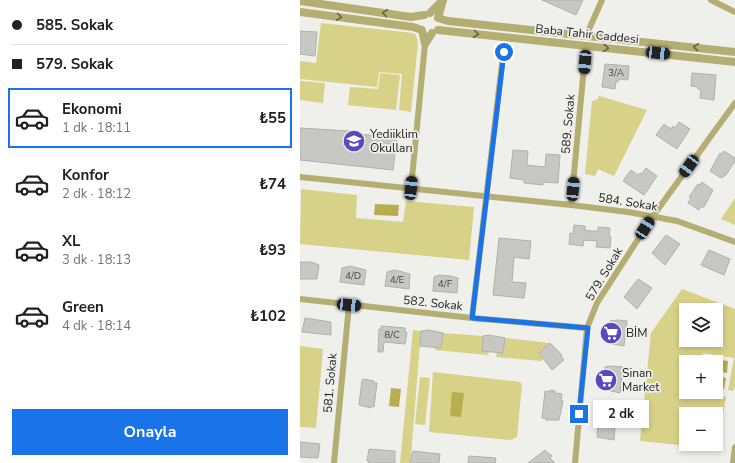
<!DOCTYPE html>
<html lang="tr">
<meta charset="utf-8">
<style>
body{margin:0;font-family:"Nunito Sans",sans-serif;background:#f6f6f6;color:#202124;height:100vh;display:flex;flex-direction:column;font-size:15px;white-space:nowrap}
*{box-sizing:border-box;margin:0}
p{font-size:13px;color:#757577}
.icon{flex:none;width:22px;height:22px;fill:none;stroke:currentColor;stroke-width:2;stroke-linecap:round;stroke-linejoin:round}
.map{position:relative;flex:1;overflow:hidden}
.panel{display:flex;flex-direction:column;background:#fff;width:300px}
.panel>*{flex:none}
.top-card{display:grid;align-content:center;height:88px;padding:0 12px;background:#fff}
.fabs{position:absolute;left:379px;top:303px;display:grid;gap:8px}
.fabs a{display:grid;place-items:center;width:44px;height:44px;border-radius:0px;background:#fff;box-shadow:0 2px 6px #0003;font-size:20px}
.end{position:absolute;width:18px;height:18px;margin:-9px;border:5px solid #1a73e8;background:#fff;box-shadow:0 0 0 2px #fff}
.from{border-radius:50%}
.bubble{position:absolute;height:28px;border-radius:0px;background:#fff;box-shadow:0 2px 6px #0003;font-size:13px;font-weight:700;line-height:28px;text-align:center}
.car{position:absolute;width:12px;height:24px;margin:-12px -6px;border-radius:5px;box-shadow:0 0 3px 1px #0007;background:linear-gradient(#222 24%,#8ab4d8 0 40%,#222 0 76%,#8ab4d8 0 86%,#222 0)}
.top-card b{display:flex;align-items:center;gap:14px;height:38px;font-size:15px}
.top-card b+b{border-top:1px solid #e0e0e0}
.top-card i{width:10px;height:10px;background:#202124}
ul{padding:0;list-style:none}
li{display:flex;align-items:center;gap:12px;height:60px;margin:0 8px 6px;padding:0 4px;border:2px solid transparent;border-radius:0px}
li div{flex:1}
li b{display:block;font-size:15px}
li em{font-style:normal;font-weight:700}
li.selected{border-color:#1a73e8}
li>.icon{width:36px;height:36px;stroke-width:1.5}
.action{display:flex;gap:8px;margin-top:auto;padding:8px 12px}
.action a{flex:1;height:46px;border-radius:0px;background:#1a73e8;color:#fff;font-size:16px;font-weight:700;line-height:46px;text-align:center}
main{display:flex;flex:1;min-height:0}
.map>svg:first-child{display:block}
</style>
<main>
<section class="panel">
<div class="top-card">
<b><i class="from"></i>585. Sokak</b>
<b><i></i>579. Sokak</b>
</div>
<ul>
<li class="selected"><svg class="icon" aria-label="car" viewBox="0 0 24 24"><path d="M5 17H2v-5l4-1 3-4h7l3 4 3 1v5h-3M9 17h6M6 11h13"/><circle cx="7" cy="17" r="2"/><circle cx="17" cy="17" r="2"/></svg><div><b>Ekonomi</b><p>1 dk · 18:11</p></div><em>₺55</em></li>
<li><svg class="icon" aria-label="car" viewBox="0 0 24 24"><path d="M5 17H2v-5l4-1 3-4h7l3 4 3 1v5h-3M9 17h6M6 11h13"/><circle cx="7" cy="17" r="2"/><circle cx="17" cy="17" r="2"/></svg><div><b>Konfor</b><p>2 dk · 18:12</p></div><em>₺74</em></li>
<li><svg class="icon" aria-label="car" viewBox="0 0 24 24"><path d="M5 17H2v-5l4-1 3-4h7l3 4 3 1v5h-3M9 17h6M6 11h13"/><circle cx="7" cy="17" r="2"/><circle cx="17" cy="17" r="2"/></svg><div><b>XL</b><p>3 dk · 18:13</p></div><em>₺93</em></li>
<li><svg class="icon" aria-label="car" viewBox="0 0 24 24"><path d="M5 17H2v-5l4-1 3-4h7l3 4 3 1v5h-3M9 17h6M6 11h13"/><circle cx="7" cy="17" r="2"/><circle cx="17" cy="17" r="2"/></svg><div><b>Green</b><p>4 dk · 18:14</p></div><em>₺102</em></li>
</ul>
<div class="action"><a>Onayla</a></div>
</section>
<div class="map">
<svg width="435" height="463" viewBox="0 0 435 463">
<rect width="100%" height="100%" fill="#efefeb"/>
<!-- green -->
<path fill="#d8d188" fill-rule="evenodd" d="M21,23L113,33L116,35L118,43L111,112L99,110L102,74L79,72L77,87L0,79V61L16,63Z
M80,73L100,75L96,110L48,105L50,87L78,89Z
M0,81L25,83L23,103L0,100Z
M299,96L347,110L314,176L298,169L295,176L285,174L292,101L297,100Z
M1,189L57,195L56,218L103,222L106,201L174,207L169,260L0,244Z
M435,198V225L421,219Z
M382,289L435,309V387L433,391L428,390L434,358L403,353L402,362H386V392H399L426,397L423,415L386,414V444H416V437L420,438V449L340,441L351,333ZM386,310H416V340H386Z
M113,330L121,331L111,455L110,463H100Z
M143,333L183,336L182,351L189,352L188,355L135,350V348H141Z
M205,338L250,343L239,353L243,359L241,361L196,357L197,353H203Z
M0,346L23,349L16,428L0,427Z
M133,372L220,382L222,385L217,437L211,440L129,432Z
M120,377L130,378L125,425L115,424Z"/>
<!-- water -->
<path fill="#b8ae4f" d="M75,204L99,205L98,216L74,215Z
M407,358L428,361L427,373L416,371V362H407Z
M416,376L426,378L424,389L416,388Z
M91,388L101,389L99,407L89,406Z
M152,392L164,393L161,417L150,416Z"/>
<!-- building -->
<path fill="#c7c7c3" stroke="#b0b0ac" d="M242,0H283L276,15Z
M0,31L17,32L15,56L0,54Z
M305,64L329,66L328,80L319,79L318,82L316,81L315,89L302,87Z
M392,73L416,75L414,100L400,98L401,90L398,89V87L391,86Z
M379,122L390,129L377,149L356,135L364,124L371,129L373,126L375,128Z
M0,128L50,131V133L97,138L93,170L0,160Z
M213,150L228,151L227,165L245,167L246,154L260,155L258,183L243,182V185L224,183V180L210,178Z
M424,151L435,158V161L426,175L421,178L410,171L420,153L422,154Z
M346,168L357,176L344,195L323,181L331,170L338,175L340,173L342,174Z
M402,182L413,190L404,207H400L399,210L388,203L391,198L389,197L398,184L400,185Z
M274,225L285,226V230L291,231H298V227L310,228L309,237H311L310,248L296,247L297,241L284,240L283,246L269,244L270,233L273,234Z
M366,235L380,244L365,265L352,253Z
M199,238L231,241L229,259L214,257L212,282L226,283L224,298L193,295Z
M409,250L430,259L424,275L401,265Z
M0,262H11L19,265L17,279H0Z
M50,266L66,270L64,285L40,282L42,268Z
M95,270L110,274L109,289L85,286L87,272Z
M139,275L150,276L158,278L157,293L133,291L134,277Z
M338,279L352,288L337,309L324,297Z
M5,318L31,322V335L2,332Z
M317,320L327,321L324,346L307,343L310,321Z
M81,326L105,328V332H107L105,344L84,342L83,352H78L79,329L81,330Z
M128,330L143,333L141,348L120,346L121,331Z
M189,335L205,338L203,353L182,351L183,336Z
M250,343L262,355L261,356L264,360L252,370L239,353Z
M312,366L323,367L320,393L303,389L305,367Z
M64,379L74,381V383H77L74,407L71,406V408L59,405L62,380Z
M250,390L255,391V393L262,394L261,401H263L259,420H246L247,419L242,418L245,391L250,392Z
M299,414L316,415L314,440L297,437Z
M0,442L20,444L18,458L0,457Z
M69,449L95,451V463H68L69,461H67Z
M245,450L252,456L250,458L255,463H228Z
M113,451L140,454L139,463H111L110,461Z
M169,456L196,458L195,463H168Z"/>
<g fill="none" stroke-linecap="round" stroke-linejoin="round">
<!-- minor -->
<path stroke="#b4ae72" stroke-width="6" d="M411,0L435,12
M286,36L302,0
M0,177L271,205L328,212L377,221L435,242
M111,188L125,44
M271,205L286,46
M0,299L172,318L287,328
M172,318L205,38
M34,463L49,305
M275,463L287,328L297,303L353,216L435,103
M433,463L435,447"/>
<!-- tertiary -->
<path stroke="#b4ae72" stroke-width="8" d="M143,0L138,18L148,21L435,52
M0,1L111,17L124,15
M0,12L113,27L122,30L125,44L132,33
M130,13L141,2
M138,30L435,62"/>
</g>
<!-- one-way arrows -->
<defs><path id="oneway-chevron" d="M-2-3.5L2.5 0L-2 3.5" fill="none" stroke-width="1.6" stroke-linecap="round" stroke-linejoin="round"/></defs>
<g stroke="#686446">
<use href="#oneway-chevron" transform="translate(85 13) rotate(-172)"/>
<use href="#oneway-chevron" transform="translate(39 17) rotate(7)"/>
<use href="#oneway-chevron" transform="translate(176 34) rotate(7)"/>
<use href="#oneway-chevron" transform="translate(396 47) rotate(-174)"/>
<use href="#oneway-chevron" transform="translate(306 48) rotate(5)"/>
</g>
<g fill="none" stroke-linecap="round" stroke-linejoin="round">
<!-- route -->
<path stroke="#1a73e8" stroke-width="5" d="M204,52L172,318L288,328L279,414"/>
</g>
<!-- icons -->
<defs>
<g id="school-disc" transform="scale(1.15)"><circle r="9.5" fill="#5849c0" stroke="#efefeb"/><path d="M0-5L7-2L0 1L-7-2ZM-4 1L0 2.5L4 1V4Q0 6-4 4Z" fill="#fff"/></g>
<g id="supermarket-disc" transform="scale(1.15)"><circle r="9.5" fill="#5849c0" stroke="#efefeb"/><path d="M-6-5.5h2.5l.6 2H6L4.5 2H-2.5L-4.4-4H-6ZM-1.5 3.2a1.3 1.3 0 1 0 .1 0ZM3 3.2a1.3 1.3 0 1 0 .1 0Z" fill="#fff"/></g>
</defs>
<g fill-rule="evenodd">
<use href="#school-disc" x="54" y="141"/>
<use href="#supermarket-disc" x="311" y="333"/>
<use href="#supermarket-disc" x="306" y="380"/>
</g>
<g text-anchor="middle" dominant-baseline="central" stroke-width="3.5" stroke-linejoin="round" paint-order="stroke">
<!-- number labels -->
<g font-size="10" fill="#464644">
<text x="316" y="73">3/A</text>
<text x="53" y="276">4/D</text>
<text x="97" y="280">4/E</text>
<text x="145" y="284">4/F</text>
<text x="92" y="335">8/C</text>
</g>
<!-- street labels -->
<g font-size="12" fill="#1b1b19" stroke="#efefeb">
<text transform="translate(287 34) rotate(6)">Baba Tahir Caddesi</text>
<text transform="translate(268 124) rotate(-85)">589. Sokak</text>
<text transform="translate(328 202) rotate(9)">584. Sokak</text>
<text transform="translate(304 274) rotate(-59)">579. Sokak</text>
<text transform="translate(133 303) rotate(6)">582. Sokak</text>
<text transform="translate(30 383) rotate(-85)">581. Sokak</text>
</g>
<!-- poi labels -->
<g font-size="12" fill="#1b1b19" stroke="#efefeb" text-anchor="start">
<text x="70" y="134">Yediiklim<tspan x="70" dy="14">Okulları</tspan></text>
<text x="326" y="333">BİM</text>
<text x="322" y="373">Sinan<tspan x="322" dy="14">Market</tspan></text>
</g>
</g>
</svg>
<div class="fabs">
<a><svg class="icon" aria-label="layers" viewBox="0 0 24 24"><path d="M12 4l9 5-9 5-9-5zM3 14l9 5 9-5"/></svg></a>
<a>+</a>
<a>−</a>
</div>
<i class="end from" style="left:204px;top:52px"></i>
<i class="end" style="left:279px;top:414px"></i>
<div class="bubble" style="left:293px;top:400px;width:56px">2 dk</div>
<i class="car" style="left:358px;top:53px;rotate:96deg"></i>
<i class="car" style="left:285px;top:62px;rotate:185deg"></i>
<i class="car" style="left:389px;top:166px;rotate:216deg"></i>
<i class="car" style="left:111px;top:188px;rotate:6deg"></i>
<i class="car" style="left:273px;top:189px;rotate:5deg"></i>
<i class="car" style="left:345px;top:228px;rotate:33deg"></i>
<i class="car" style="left:49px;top:305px;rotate:96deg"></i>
</div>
</main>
